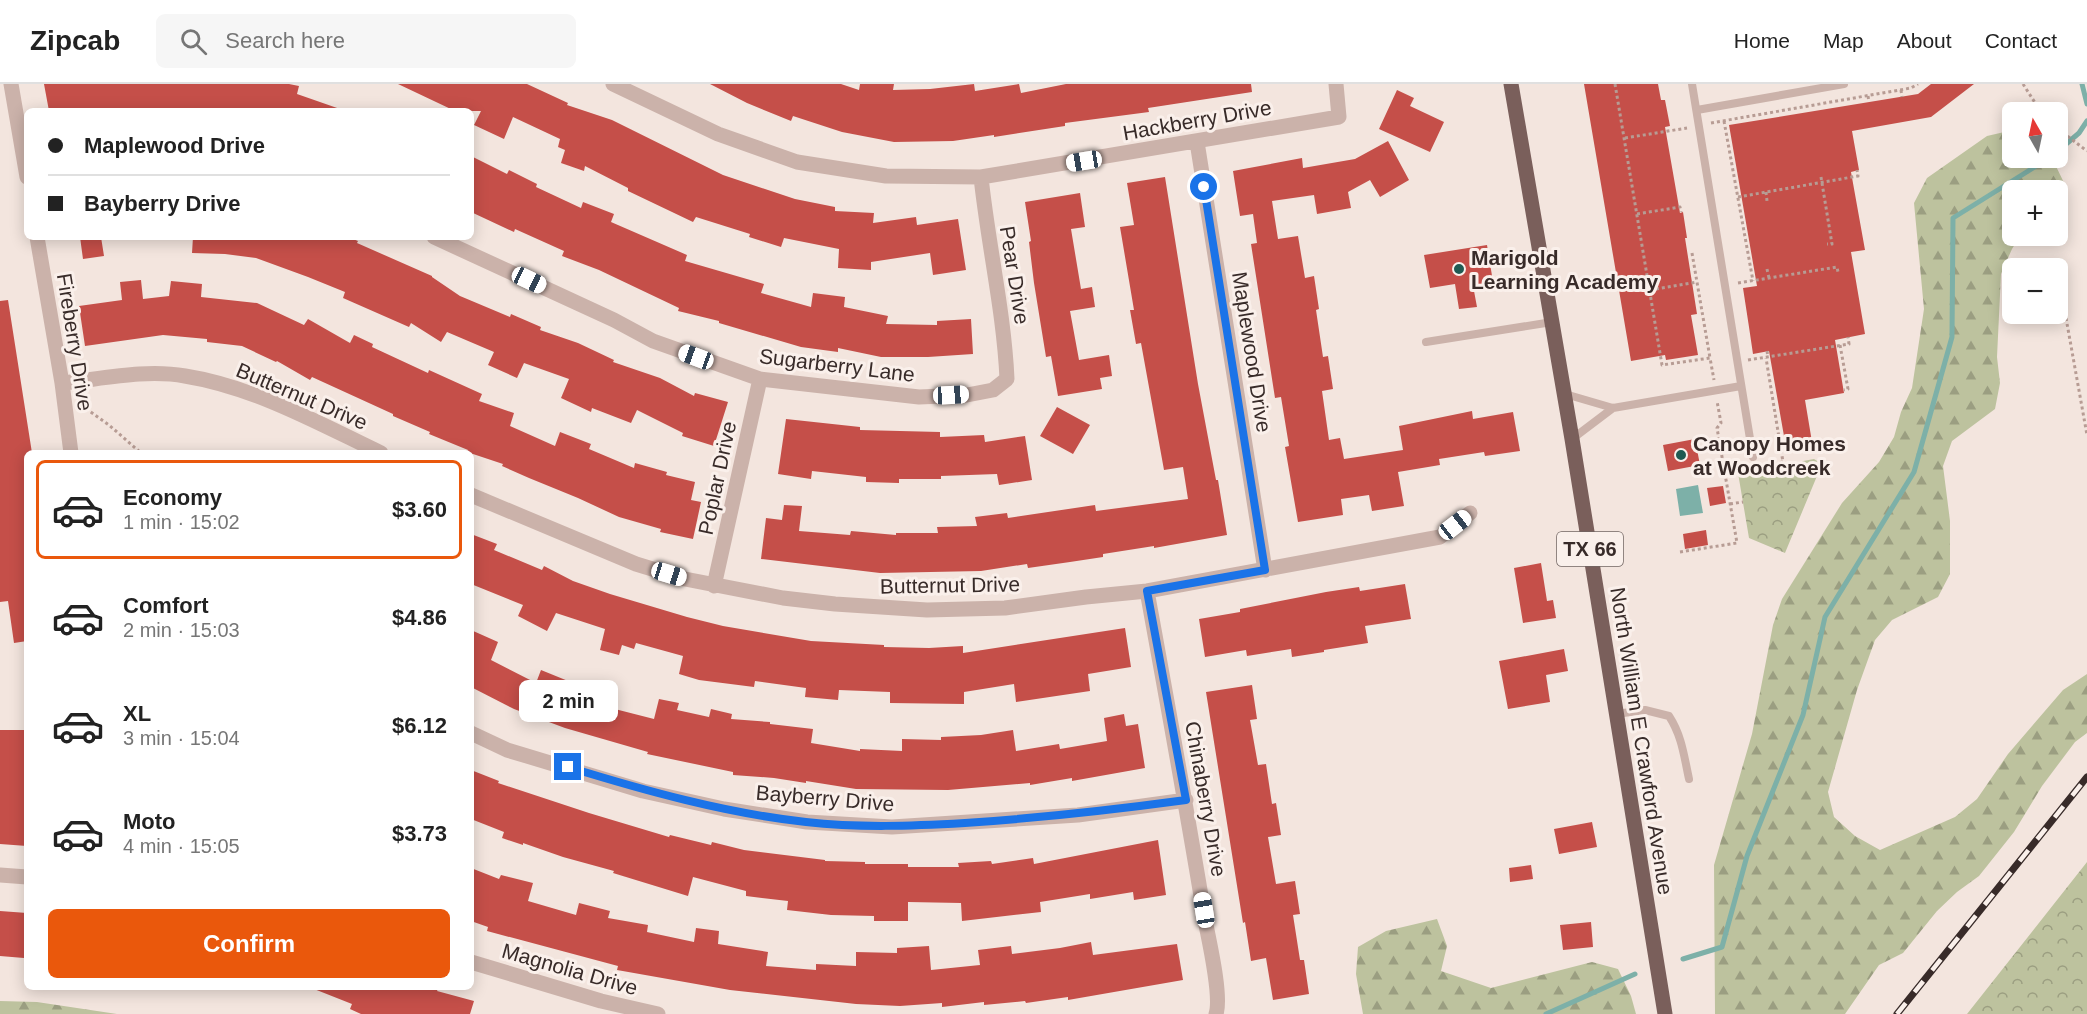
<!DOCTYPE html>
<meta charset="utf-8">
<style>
body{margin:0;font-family:Arial,sans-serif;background:#f6f6f6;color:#222;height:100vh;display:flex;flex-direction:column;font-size:22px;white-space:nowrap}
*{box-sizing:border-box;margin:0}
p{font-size:20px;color:#767676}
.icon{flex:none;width:33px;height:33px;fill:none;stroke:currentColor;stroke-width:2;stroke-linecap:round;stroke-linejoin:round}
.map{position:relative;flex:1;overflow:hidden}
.sheet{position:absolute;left:24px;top:366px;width:450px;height:540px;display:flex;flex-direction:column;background:#fff;border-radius:9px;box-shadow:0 3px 15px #0003}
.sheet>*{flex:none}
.guide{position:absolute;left:24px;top:24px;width:450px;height:132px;border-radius:9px;box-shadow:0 3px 15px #0003;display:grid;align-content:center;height:132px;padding:0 24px;background:#fff}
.needle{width:39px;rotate:351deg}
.controls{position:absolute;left:2002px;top:18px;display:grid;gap:12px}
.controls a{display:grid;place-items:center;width:66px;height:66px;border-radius:9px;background:#fff;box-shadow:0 3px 15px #0003;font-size:30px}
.end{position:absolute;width:27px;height:27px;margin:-14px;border:8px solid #1a73e8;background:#fff;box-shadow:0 0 0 3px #fff}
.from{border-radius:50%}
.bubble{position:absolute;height:42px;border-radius:9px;background:#fff;box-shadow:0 3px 15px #0003;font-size:20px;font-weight:600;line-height:42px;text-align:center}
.car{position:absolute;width:18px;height:36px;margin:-18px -9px;border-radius:8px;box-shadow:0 0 4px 2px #0007;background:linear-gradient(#fff 24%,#345 0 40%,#fff 0 76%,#345 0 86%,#fff 0)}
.guide b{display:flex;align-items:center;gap:21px;height:57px;font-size:22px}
.guide b+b{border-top:2px solid #e0e0e0}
.guide i{width:15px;height:15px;background:#222}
ul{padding:10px 0 0;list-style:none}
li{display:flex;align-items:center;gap:18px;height:99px;margin:0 12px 9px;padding:0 12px;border:3px solid transparent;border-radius:9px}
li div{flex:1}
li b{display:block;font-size:22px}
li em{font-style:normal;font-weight:600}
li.selected{border-color:#ea580c}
li>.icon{width:54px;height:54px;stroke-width:1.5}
.button{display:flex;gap:12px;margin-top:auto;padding:12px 24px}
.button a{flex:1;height:69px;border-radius:9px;background:#ea580c;color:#fff;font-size:24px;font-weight:600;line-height:69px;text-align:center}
header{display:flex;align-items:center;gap:36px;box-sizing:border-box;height:84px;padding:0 30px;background:#fff;border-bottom:2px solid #e0e0e0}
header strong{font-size:28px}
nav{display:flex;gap:33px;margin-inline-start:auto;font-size:21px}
.search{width:420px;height:54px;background:#f6f6f6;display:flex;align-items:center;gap:15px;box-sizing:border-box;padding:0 21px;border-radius:9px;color:#767676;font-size:22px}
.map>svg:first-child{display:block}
</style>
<header>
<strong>Zipcab</strong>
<div class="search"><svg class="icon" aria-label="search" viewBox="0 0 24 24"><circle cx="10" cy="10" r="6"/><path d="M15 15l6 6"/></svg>Search here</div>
<nav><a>Home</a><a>Map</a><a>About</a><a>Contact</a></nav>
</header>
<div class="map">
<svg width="2087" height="930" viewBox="0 0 2087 930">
<defs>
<pattern id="forest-firs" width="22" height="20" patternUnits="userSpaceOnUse" patternTransform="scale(1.5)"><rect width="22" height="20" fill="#bdc29e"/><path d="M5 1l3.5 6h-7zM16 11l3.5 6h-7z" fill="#9b9e81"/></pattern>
<pattern id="park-crowns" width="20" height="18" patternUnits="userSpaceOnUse" patternTransform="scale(1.5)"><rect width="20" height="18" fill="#bdc29e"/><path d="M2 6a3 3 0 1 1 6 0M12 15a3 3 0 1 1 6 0" fill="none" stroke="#9b9e81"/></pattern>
</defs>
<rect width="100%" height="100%" fill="#f3e5de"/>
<!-- forest -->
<path fill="url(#forest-firs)" d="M2013,46V74H2052L2068,107L2058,113V106H2013V152H2020L2012,165L2001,190L1997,273L2000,299L1995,325L1952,357L1943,382L1950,437V490L1938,513L1892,536L1875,556L1857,606L1828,708L1834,733L1855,752L1880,766L1955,733L1977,715L2008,670L2063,606L2087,590V649L2075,658L2042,702L2014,748L1979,792L1957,808L1937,827L1903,869L1879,881L1845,930H1715L1714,781L1752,650L1773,541L1782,515L1842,419L1879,378L1894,353L1901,328L1912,304L1924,225L1914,119L1927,94L1987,52Z
M1437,835L1447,862L1441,887L1491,904L1592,878L1618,885L1631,912L1636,930H1363L1356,890L1358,863L1386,847Z
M0,917L37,918L117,930H0Z"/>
<!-- park -->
<path fill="url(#park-crowns)" d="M1814,375L1822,380L1785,469L1749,454L1738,389Z
M2087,778V930H1967Z"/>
<!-- water -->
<path fill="#7db0a8" d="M1698,401L1703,429L1680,432L1676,405Z"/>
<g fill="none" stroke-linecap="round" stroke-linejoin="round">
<!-- stream -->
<path stroke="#7db0a8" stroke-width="5" d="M2082,0L2087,20
M2058,67L2079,49L2087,37
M1683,875L1722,863L1747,772L1803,631L1825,533L1914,388L1952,253L1953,134L2049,74
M1546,930L1635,890"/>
</g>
<!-- building -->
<path fill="#c54f49" d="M44,0H289L299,2L297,10L340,25V27H49Z
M398,0H527L568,19L567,21L612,36L723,91L795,115L835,123V127L874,129L873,139L916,133L917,141L958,135L966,186L933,191L930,169L871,178V186L838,184L839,165L784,154L781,163L749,153L750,150L696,133L693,138L628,107V104L585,82L584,87L561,79L565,66L558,63L560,55L513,33L504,55L474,41L481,27H455Z
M710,0H841L859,6L860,0H894L893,6L930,5L974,0L975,7L1019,0L1021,9L1066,0H1251L1252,8L1148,24L1149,28L1065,39V42L994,53V51L953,57L894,58L842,48L793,32L791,37L747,19Z
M1584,0H1658L1661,16H1665L1670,42L1665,43L1680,129L1683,128L1687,154H1685L1697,230L1691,231L1698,271L1666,276L1665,271L1631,277Z
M1931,0H1974L1931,33L1852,47L1859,86L1851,88L1865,166L1851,168L1865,250L1835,256L1844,309L1805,316L1813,364L1787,369L1769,267L1753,270L1749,243L1743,204L1757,202L1729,41L1918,10Z
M1397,6L1414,14L1410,22L1444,38L1430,68L1379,45Z
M1388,57L1409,96L1380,113L1370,96L1348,108L1351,124L1317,130L1314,111L1272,117L1278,155L1298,152L1305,194L1314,192L1319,225L1316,226L1323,273L1328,272L1333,305L1322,307L1329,356L1340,354L1344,375L1403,366L1399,342L1472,327L1473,335L1513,328L1520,367L1485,372L1484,368L1439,375L1440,381L1398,388L1404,422L1372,427L1369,411L1341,415L1343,431L1298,438L1285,363L1289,362L1281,313L1275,314L1251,160L1257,159L1253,130L1240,132L1233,87L1302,74L1303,84L1355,75Z
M471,72L507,90L509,86L537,100L536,103L581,124L583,118L614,130L611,138L687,171L685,177L764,200L761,209L811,223L813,209L845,213L844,223L888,232L886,240L937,241V237L971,235L973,270L928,273H881L838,264V268L801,263L719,239V237L678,227L679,224L599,186L562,172L564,167L515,145L514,148L471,128Z
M1165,93L1198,300L1216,396H1218L1227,451L1154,464V462L1103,470V473L1070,478L1028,484L1027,480L981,487L880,489L761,475L766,434L782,436L784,421L802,422L799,447L850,451L851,447L896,451V449H938L937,443L977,442L975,433L1007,429L1008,434L1095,421L1096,427L1188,415L1183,383L1164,386L1141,259L1136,260L1130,226H1134L1120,143L1134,141L1127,99Z
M1080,109L1085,143L1071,145L1081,205L1092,203L1095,223L1070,227L1079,276L1109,271L1112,292L1100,294L1102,305L1058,312L1051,272L1046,273L1034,199L1029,158L1031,157L1025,118Z
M80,153H101L104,172L83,175Z
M193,153H348L358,157L357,159L432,192V193L460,212L510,233L511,230L541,243L540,246L578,259L614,276L613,278L660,294L694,312L695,309L728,318L714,362L682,352L683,349L637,326L631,339L592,324L591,328L561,314L569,295L524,279L517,294L488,281L494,268L447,248L441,258L411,239L409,243L343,214L345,208L308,193L256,174L225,170L192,169Z
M1487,161L1494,204L1474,207L1477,223L1459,225L1455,200L1430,204L1424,171Z
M141,196L143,215L169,212L171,197L202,200L201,213L257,219L304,241L308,235L350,259L354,251L373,260L372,263L428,289L429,286L482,310L479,317L514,329L510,342L555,362L560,348L591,360L589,365L634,384L635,379L667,388L666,391L695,398L691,416L701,418L693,455L660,448L661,445L619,433L578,414L529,394L502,382L503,380L467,368L468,366L429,350L430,348L393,332V330L312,293L310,296L277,277L276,278L242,262L207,258V255L163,251L85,262L79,222L122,216L120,198Z
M8,216L32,369H27V557L14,559L8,517L0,518V217Z
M1057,323L1090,341L1073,370L1040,352Z
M786,335L860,343V346L940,348V353L984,351L985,358L1025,352L1032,396L999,401L997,390L941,392V395H899V399L866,398V393L812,387L811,395L778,390Z
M1695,355L1700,381L1668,387L1663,361Z
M1723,402L1726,419L1710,422L1707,404Z
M1706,446L1708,461L1685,465L1683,450Z
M471,450L497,460L494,466L542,486L544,482L573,497L610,510L687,533L723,542L811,557L884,561V563L929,564L963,562V569L1125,544L1131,583L1088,590L1090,607L1016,618L1014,600L964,608V620L890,619V608L839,606L838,616L805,613L806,604L755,597L754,603L699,596L679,590L683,572L636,559L634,565L622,561L619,571L600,566L605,545L556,529L547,547L518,532L523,521L471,500Z
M1541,479L1547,517L1553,516L1556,534L1523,539L1514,484Z
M1405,500L1411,535L1365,542L1368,559L1324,566V568L1292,573L1291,565L1247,572L1246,566L1205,573L1199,535L1240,528V525L1326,508L1359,503L1360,507Z
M471,546L498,558L491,576L536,599L541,586L573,599L570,606L609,618L607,623L654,635L659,615L679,619L677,626L709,633L711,625L732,630L731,635L770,638V640L813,645L811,659L860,667V665L902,667V655L941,656V653L981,651L1013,646L1016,667L1059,660L1060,665L1107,657L1104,634L1124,630L1126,642L1138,640L1145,684L1072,697V694L1030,701V699L948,706L856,705L806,697V699L774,694L733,691V688L647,670L648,668L565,644L514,625L471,603Z
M1564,565L1568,587L1546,591L1550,618L1508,625L1499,577Z
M1252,601L1257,635L1250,636L1258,681L1266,680L1272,720L1276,719L1281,751L1268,753L1276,800L1295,797L1300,830L1293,831L1300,876H1304L1309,910L1273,916L1266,874L1251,877L1245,838L1243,839L1206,608Z
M0,646H27V762L0,760Z
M471,686L499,697L498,699L589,729L669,753L670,751L711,761L712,758L744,766L825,776V777L865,778V780H908V783H959L958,779L991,777L992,780L1033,774L1034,780L1158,756L1166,811L1134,816L1133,808L1090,815V810L1040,818L1041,828L962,837L961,819L908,818V837H874V832L831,831L787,826L788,817L746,812V807L693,793L688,812L613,789L614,787L563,773L523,759V761L502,754L504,748L471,735Z
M1592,738L1597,763L1559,770L1554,745Z
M1531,781L1533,795L1510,798L1509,784Z
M471,784L499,795L501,791L533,799L528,817L576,831L579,819L610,827L608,834L648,841L647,848L694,858L696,844L719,847L718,860L768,868L766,882L816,886V880L856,882V868L897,869V864L929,862L931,886L980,881L978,866L1011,862L1012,870L1060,864L1091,858L1093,871L1177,860L1183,896L1068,916V913L1026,919L1025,917L984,921V918L942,923V919L900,922L856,920L730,906L617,886L618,882L487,847L488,843L471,837Z
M0,827L27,829L24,874L0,872Z
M1591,838L1593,863L1563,866L1560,841Z
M309,903H439L437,907L474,917L470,930H361L350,925L352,920Z"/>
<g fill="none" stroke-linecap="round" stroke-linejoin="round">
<!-- path -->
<path stroke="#b79c94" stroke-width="3" stroke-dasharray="3 3" stroke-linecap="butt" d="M1615,0L1662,281L1710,274L1714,296
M2023,0L2041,28
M1901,6L1902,13
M1868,12L1869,18
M1724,37L1753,197
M1711,39L1911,4L1918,0
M2058,45L2087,67
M1625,54L1687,44
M1821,93L1832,160H1827
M1766,108L1767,117
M1738,113L1858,92L1857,86
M1637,130L1680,123L1681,128
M1692,169L1710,274
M1767,185L1769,194
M1738,199L1837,183L1838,188
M1650,206L1697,198
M2066,234L2087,351
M1840,261L1848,305L1844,306
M1767,267L1768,273
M1748,276L1849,260L1848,253
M81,321L109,341L141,369
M1762,381L1783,378L1766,274
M1725,388L1747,384
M1730,420L1743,418
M1680,468L1737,459L1717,344L1721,339L1717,317"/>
<!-- lane -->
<path stroke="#cbb2aa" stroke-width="8" d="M1692,0L1753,373
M1697,26L1844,0
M1426,258L1552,238
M1565,310L1613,324L1741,302
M1572,355L1613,324
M1616,630L1645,626L1669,632C1682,652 1684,672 1689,695"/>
<!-- street -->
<path stroke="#cbb2aa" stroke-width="15" d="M11,0L27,93
M613,0L718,50L797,78L886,92L981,93L1339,33L1336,0
M1197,58L1265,486
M37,153L62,299L71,369
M434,153L614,236L653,257L760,295L919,313L967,311L993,306L1007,295C1004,228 988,160 981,93
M62,299C102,295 145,285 185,292C254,303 318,339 381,369
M471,411L636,480L685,495L783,514L835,520L927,526L1005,524L1086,513L1147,507L1440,453L1470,429
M714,502L760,295
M1147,507C1167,617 1187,726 1205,836C1209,857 1222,912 1216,930
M471,649L507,666L643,707L724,725L807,738L892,743L1078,731L1186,716
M0,791L27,793
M471,878L601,917L658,930"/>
<!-- primary -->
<path stroke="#7a5f5b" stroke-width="15" d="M1511,0L1572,355L1665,930"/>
<!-- rail casing -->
<g stroke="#382b29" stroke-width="7">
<path id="rail" d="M1897,930L2087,693"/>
</g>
<!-- rail -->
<use href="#rail" stroke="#faf0eb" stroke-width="4.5" stroke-dasharray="14" stroke-linecap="butt"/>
</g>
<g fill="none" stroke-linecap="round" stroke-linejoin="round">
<!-- route -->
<path stroke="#1a73e8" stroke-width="8" d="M568,683C646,707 725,729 806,738C859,744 912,742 965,739C1039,734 1112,726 1186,716L1147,507L1265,486L1204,103"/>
</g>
<!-- markers -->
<g fill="#1f5a52" stroke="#faf0eb" stroke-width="2">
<circle cx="1459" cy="185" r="6"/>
<circle cx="1681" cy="371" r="6"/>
</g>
<g text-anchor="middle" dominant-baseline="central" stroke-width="6" stroke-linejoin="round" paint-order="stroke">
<!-- shield labels -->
<rect fill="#faf0eb" stroke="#726663" stroke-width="1.5" x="1557" y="448" width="66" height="34" rx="4.5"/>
<g font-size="20" font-weight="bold" fill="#382b29">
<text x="1590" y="465">TX 66</text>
</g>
<!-- street labels -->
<g font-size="21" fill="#382b29" stroke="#faf0eb">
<text transform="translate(1197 36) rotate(-10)">Hackberry Drive</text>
<text transform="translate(1015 191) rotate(81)">Pear Drive</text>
<text transform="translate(75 258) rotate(81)">Fireberry Drive</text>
<text transform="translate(1252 268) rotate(81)">Maplewood Drive</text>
<text transform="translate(837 281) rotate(7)">Sugarberry Lane</text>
<text transform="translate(302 312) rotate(23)">Butternut Drive</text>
<text transform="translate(717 394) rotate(-78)">Poplar Drive</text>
<text transform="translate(950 501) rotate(-1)">Butternut Drive</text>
<text transform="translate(1642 657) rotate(81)">North William E Crawford Avenue</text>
<text transform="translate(825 714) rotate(5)">Bayberry Drive</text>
<text transform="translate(1206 715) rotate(80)">Chinaberry Drive</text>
<text transform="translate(570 885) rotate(16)">Magnolia Drive</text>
</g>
<!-- poi labels -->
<g font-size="21" font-weight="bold" fill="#382b29" stroke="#faf0eb" text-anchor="start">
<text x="1471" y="173">Marigold<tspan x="1471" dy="24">Learning Academy</tspan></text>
<text x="1693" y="359">Canopy Homes<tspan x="1693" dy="24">at Woodcreek</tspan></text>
</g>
</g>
</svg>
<div class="controls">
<a><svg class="needle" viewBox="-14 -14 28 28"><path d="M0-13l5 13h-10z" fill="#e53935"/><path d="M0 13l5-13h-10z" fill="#767676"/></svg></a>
<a>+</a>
<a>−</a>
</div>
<i class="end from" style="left:1204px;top:103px"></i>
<i class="end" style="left:568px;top:683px"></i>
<div class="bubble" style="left:519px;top:596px;width:99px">2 min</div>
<i class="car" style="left:1084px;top:77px;rotate:261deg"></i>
<i class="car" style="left:529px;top:196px;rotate:115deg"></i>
<i class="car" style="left:696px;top:273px;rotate:290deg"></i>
<i class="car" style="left:951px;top:311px;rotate:87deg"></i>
<i class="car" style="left:1455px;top:441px;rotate:52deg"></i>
<i class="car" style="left:669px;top:490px;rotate:107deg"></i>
<i class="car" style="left:1204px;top:826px;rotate:351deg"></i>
<div class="guide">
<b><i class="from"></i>Maplewood Drive</b>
<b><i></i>Bayberry Drive</b>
</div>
<section class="sheet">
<ul>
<li class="selected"><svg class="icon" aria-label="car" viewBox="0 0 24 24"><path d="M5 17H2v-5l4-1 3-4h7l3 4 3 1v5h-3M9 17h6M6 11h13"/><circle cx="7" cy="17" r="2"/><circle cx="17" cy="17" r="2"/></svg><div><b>Economy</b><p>1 min · 15:02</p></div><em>$3.60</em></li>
<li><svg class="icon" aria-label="car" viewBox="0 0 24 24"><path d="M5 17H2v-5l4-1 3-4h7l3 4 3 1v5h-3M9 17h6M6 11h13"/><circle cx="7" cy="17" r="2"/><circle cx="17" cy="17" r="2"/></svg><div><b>Comfort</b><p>2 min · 15:03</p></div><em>$4.86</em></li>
<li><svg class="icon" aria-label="car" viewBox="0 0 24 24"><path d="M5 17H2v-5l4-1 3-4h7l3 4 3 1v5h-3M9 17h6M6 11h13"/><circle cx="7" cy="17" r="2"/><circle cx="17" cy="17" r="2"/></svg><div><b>XL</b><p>3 min · 15:04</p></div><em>$6.12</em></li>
<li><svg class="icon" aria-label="car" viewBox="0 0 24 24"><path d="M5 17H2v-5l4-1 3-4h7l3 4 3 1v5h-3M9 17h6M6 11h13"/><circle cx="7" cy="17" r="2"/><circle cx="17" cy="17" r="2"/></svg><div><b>Moto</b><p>4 min · 15:05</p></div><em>$3.73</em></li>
</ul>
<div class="button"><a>Confirm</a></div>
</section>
</div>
